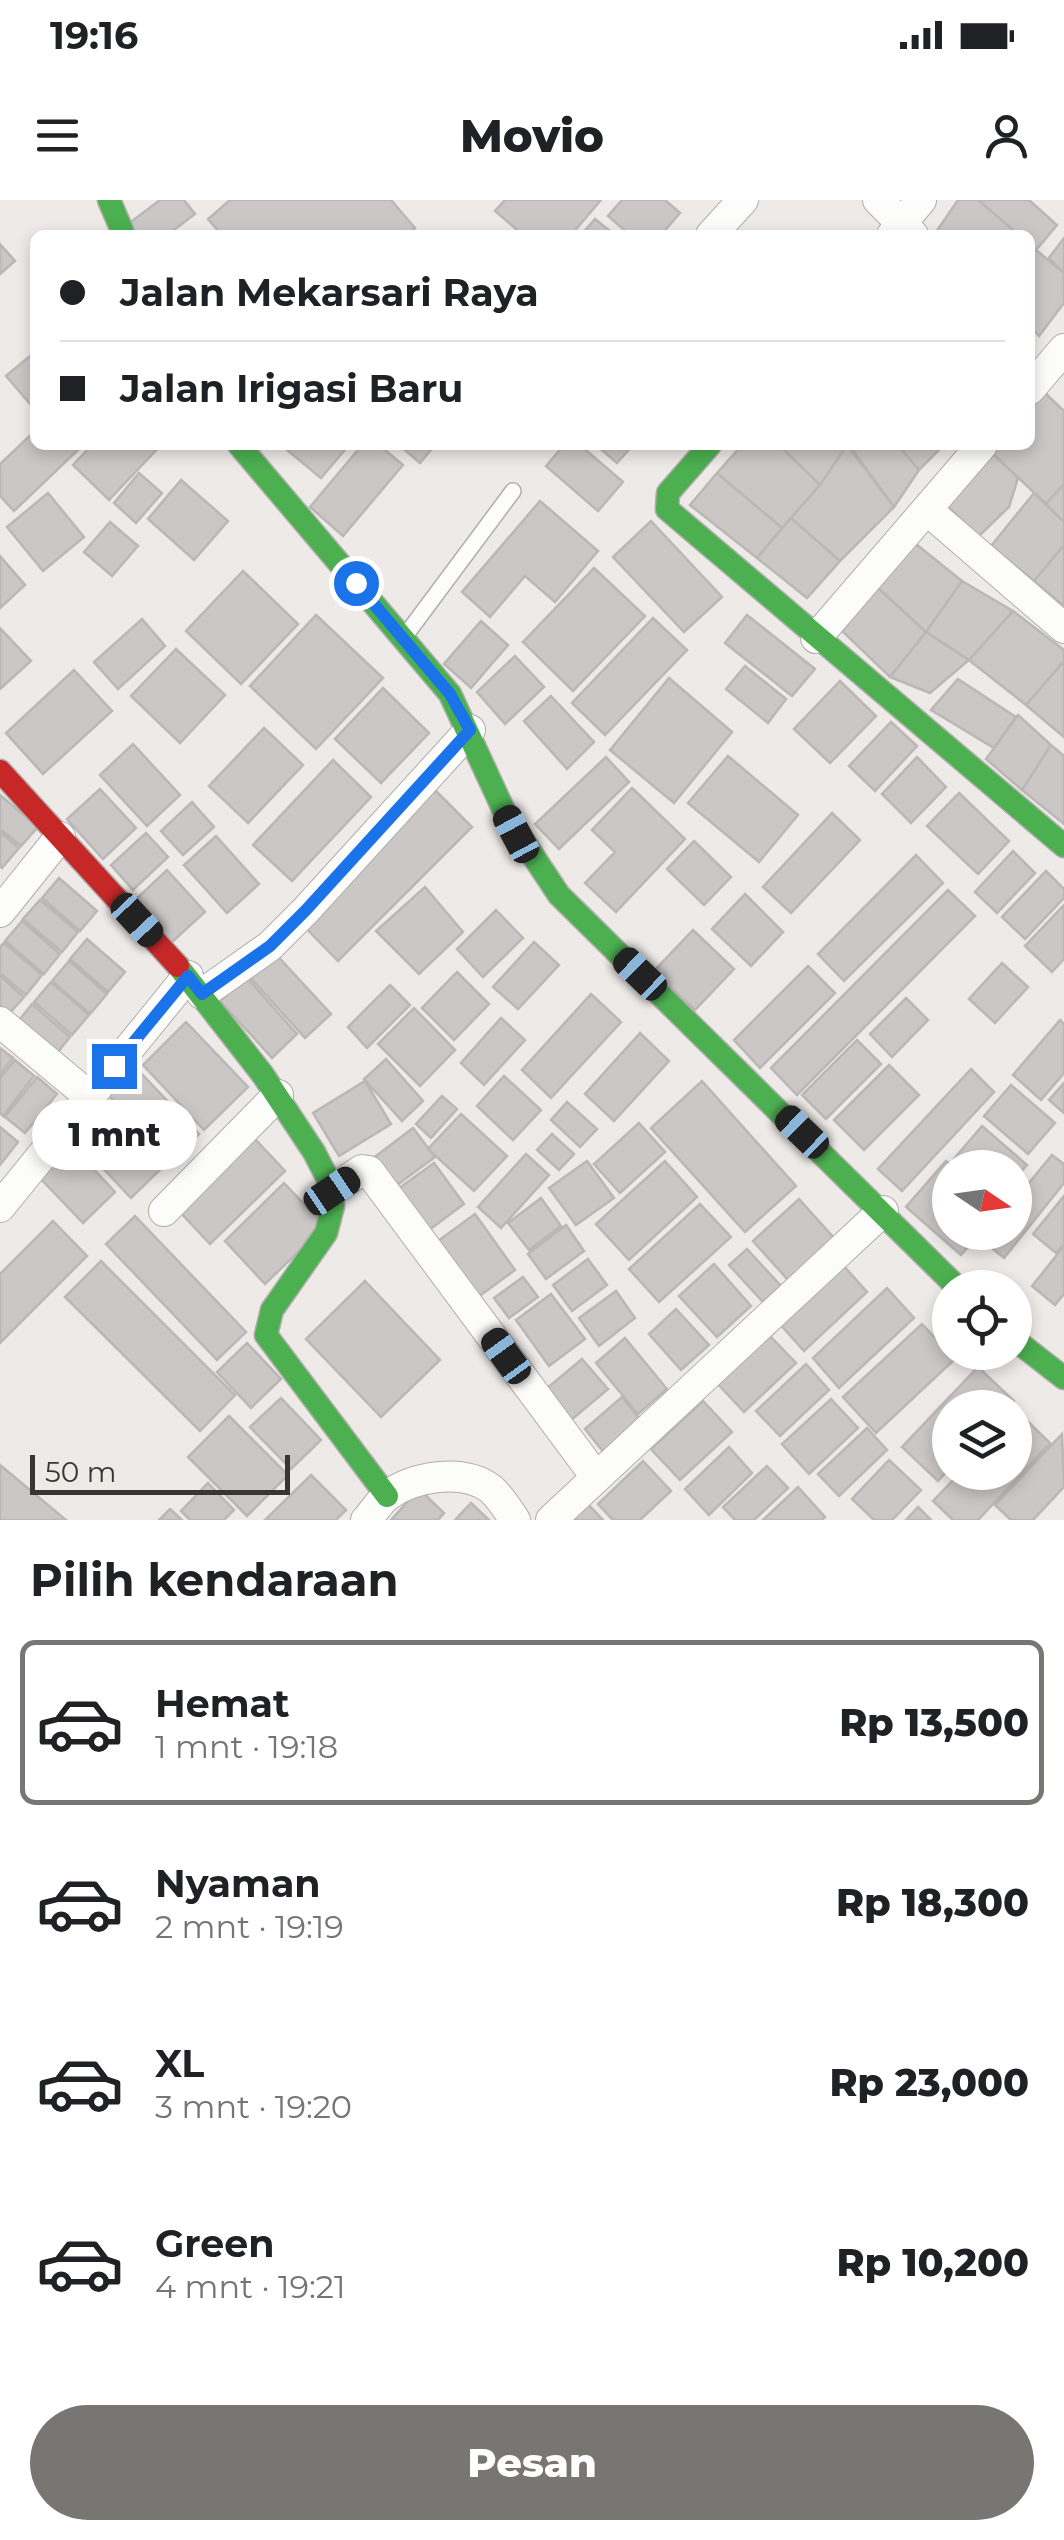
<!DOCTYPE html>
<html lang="id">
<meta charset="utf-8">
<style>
body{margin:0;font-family:Montserrat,sans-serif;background:#f2f2f2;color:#202124;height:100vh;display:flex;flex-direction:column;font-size:38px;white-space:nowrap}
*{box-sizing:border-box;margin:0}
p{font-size:32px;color:#757577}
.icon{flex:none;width:55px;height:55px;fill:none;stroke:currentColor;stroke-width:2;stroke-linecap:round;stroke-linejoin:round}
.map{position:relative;height:1320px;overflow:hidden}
.panel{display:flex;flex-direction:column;background:#fff;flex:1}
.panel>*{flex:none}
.guide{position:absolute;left:30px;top:30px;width:1005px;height:220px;border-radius:15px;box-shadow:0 5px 15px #0003;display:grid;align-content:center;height:220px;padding:0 30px;background:#fff}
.needle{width:65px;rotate:103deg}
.buttons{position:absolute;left:932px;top:950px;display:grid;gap:20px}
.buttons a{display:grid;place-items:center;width:100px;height:100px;border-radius:50%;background:#fff;box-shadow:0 5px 15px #0003;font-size:50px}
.scale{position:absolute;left:30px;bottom:25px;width:260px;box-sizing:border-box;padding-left:10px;border:5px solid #393735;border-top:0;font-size:28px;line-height:35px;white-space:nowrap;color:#393735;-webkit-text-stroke:8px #efeae5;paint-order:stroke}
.end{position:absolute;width:45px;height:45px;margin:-22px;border:12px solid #1a73e8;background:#fff;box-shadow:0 0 0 5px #fff}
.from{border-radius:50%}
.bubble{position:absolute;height:70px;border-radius:35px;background:#fff;box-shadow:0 5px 15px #0003;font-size:32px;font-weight:800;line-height:70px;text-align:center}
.car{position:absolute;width:30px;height:60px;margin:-30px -15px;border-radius:12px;box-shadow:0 0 8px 2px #0007;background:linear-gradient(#222 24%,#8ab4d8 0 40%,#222 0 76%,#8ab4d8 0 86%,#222 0)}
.guide b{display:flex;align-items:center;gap:35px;height:95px;font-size:38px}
.guide b+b{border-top:2px solid #e0e0e0}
.guide i{width:25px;height:25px;background:#202124}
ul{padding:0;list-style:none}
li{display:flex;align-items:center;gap:30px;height:165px;margin:0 20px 15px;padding:0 10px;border:5px solid transparent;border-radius:15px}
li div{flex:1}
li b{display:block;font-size:38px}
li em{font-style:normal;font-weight:800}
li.on{border-color:#787673}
li>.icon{width:90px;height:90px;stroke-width:1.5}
h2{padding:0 30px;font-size:45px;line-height:120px}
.primary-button{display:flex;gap:20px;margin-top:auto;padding:20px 30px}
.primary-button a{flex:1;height:115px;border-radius:60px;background:#787673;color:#fff;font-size:40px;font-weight:800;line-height:115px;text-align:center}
.status{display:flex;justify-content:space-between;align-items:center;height:70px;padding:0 50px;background:#fff;direction:ltr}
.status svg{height:28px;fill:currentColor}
header{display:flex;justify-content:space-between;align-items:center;height:130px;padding:0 30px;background:#fff;font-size:45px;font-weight:800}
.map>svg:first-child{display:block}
</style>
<div class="status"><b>19:16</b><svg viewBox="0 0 49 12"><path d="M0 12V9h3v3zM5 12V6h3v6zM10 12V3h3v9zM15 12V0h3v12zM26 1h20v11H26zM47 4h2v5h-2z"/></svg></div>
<header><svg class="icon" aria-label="menu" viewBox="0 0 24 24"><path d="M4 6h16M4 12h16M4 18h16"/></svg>Movio<svg class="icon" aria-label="person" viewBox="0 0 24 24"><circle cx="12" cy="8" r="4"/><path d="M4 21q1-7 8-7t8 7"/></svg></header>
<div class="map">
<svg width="1064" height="1320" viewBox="0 0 1064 1320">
<rect width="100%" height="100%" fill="#edeae7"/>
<!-- building -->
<path fill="#cac7c6" stroke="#bab8b6" stroke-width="2.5" d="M160,0H184L195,14L167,35H136L128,24Z
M230,0H391L415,28L407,35H222L208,19Z
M505,0H601L571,35H523L495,11Z
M622,0H665L680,13L661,35H630L608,16Z
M958,0H978L1019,35H934Z
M978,0H1029L1057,25L1036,50L1030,44V35H1019Z
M595,19L615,35H581Z
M1064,38V73L1049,58Z
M0,44L15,61L0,74Z
M1036,50L1064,73V103L1039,136L1030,126V55Z
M35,152V204L32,206L6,176Z
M1042,190L1064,211V284L1046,304L987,248L990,245H1030V202Z
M35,231V245L81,247L14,311L0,296V264Z
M92,245H161L109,300L73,265Z
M281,245H349L321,278Z
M362,245H379L403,265L343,336L310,307Z
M399,245H435L420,263Z
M564,245H580L623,282L598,311L546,266Z
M596,245H633L617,263Z
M742,245H779L820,285L782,328L717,273Z
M779,245H847L820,285Z
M847,245L894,307L840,361L791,318L820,285Z
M849,245H898L919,270L894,307Z
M898,245H944L919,270Z
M987,248L1018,278L1009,307L978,337L946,304Z
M139,273L162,293L136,323L114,303Z
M717,273L782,328L757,358L690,305Z
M181,280L228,321L194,360L148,319Z
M1064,284V322L1046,304Z
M48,293L84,337L43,371L7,327Z
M1034,293L1064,322V345L1034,381L991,346Z
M540,301L598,351L555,402L525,376L490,417L462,392Z
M791,318L840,361L807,398L757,358Z
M651,321L722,397L684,432L613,357Z
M110,322L138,346L112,376L84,352Z
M916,344L962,381L926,432L877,387Z
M1064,345V406L1034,381Z
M0,356L25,385L0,408Z
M594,368L645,416L573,491L523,442Z
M243,371L298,424L241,484L186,431Z
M962,381L1013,411L969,460L926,432Z
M877,387L926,432L890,477L842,431Z
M1013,411L1064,450V461L1026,505L969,460Z
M316,415L383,478L316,549L250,486Z
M747,415L815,469L792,496L725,443Z
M653,418L687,450L605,535L572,503Z
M142,419L165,446L118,489L94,462Z
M481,421L508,445L471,488L444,464Z
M0,428L31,461L0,489Z
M926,432L969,460L930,493L890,477Z
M176,449L225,495L180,543L131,496Z
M515,456L544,487L505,524L477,492Z
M1064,461V537L1026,505Z
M745,466L786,499L768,523L726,489Z
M74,470L112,511L43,574L6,533Z
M669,478L732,532L674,603L610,550Z
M958,479L1016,517L994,548L931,510Z
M840,481L876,516L830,563L794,529Z
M383,488L429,533L381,583L335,539Z
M551,496L594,542L567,569L524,521Z
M1018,515L1051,545L1022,590L986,559Z
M891,522L917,546L875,591L849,566Z
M264,528L303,565L248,623L209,586Z
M133,544L180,595L147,626L100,575Z
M1051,545L1064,556V624L1022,590Z
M728,556L798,615L759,662L688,603Z
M606,557L629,582L559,649L535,624Z
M917,557L946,587L911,623L882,594Z
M333,560L371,597L292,681L253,645Z
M433,588L472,627L338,761L299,721Z
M632,588L685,639L616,712L585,683L615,652L592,630Z
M100,589L136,628L103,659L67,619Z
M959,593L1009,641L978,674L927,626Z
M0,595L38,627L21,646L0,629Z
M192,602L214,627L183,655L161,631Z
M832,613L860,640L791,713L763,687Z
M0,632L19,648L2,668L0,666Z
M146,633L168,657L133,690L111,665Z
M216,636L259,684L227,713L184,665Z
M694,641L731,677L704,705L667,669Z
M1013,651L1035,673L997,713L975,692Z
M916,655L943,683L844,781L818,754Z
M167,670L205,712L172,742L134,701Z
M1046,671L1064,689V698L1025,739L1002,717Z
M59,678L97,711L80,731L42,698Z
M425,687L463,732L419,774L376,731Z
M948,690L975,716L797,895L771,868Z
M745,694L783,732L751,766L712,729Z
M40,700L78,732L62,752L23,719Z
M1064,705V759L1052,772L1025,746Z
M496,710L523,738L483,777L457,749Z
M22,721L60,754L44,774L5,741Z
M693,730L734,769L695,810L654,771Z
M87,739L125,772L108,792L70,759Z
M534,742L559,765L518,809L493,787Z
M4,743L42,775L26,795L0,773V747Z
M271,749L331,814L305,838L245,772Z
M69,761L107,794L90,814L52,781Z
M1002,763L1028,787L995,823L969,799Z
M808,766L835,793L760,868L734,840Z
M457,772L489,804L454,840L422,808Z
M0,776L24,797L7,816L0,810Z
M246,777L297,834L272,858L220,801Z
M51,782L89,815L72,835L34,802Z
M390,785L410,805L367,848L348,827Z
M591,794L621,822L551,898L522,870Z
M906,798L928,820L892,857L870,834Z
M32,804L70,837L54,857L16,824Z
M414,808L455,850L420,886L378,844Z
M501,818L525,840L484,885L461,863Z
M1060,820L1064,824V873L1041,900L1013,875Z
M186,822L248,887L204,930L143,865Z
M640,833L669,861L614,921L585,894Z
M857,840L881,864L826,919L802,895Z
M0,848L13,858L0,874Z
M386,859L423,901L402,921L364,879Z
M15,860L34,876L3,916L0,913V878Z
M889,865L919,895L864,950L834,920Z
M137,869L199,934L171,961L109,896Z
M971,869L994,892L902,991L878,969Z
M504,876L541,910L513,940L477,906Z
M37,877L57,894L25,933L5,917Z
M365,881L391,924L339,956L313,913Z
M702,881L796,986L745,1032L651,928Z
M1064,883V913L1049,900Z
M1011,885L1055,923L1028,954L984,916Z
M442,896L457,909L431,938L416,924Z
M567,902L597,929L580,947L551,920Z
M110,912L163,967L131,998L78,942Z
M461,914L507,956L474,991L428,949Z
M639,923L665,952L620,993L594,964Z
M982,926L1027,965L1015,978V968H964L954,959Z
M0,927L18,942L0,965Z
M413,928L435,957L393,988L372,959Z
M552,934L574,954L559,970L537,950Z
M253,937L285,971L210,1044L178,1010Z
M73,947L115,992L83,1023L40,978Z
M526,954L549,975L501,1028L478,1007Z
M1052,955L1064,964V983L1004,1058L982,1040L989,1032H1015V1000Z
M587,961L614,998L576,1025L549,988Z
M665,961L697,997L629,1060L596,1024Z
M946,961L954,968H950V1032H981L961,1055L906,1007Z
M434,963L464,1004L425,1033L395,991Z
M284,983L325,1026L265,1084L225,1041Z
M1064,996V1044L1056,1053L1033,1034Z
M541,998L561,1026L529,1050L508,1023Z
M799,999L834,1038L788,1080L753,1041Z
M700,1004L731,1037L659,1102L629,1069Z
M475,1014L515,1070L478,1097L438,1041Z
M135,1016L246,1132L217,1160L106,1044Z
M53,1021L87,1056L0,1143V1074Z
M566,1025L584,1051L546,1079L528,1054Z
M1064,1046V1094L1055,1105L1032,1086Z
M747,1049L781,1086L763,1102L729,1065Z
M588,1059L607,1085L572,1111L553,1085Z
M101,1061L235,1195L200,1231L65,1097Z
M714,1064L751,1106L717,1137L679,1096Z
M842,1064L867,1092L804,1151L779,1123Z
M523,1077L538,1097L509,1118L494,1098Z
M365,1081L440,1160L381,1217L306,1139Z
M887,1088L914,1118L839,1188L813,1158Z
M616,1091L635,1118L599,1146L579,1118Z
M551,1094L585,1139L549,1166L516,1120Z
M676,1109L709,1145L681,1170L649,1134Z
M922,1124L955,1159L876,1233L843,1197Z
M769,1135L796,1163L744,1212L717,1183Z
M625,1138L667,1189L638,1214L596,1163Z
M247,1143L281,1179L251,1208L217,1172Z
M582,1159L608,1189L570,1221L545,1190Z
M806,1164L829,1190L780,1236L756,1211Z
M978,1167L1014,1201L1008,1208H950V1268L938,1281L902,1247Z
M622,1197L642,1222L605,1254L585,1229Z
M281,1198L321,1240L291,1269L250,1227Z
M831,1199L858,1228L809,1274L782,1244Z
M703,1201L732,1232L680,1280L651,1249Z
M1018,1212L1050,1243L978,1320H953L933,1301L961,1272H1015V1215Z
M229,1216L288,1275L247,1316L188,1257Z
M867,1228L887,1250L839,1296L818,1274Z
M1062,1234L1064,1287L1033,1320H1011L995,1305Z
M729,1247L752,1273L709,1315L685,1289Z
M889,1260L921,1290L892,1320H874L852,1299Z
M643,1261L671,1291L640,1320H613L598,1304Z
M0,1265L66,1320H0Z
M767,1266L788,1288L754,1320H735L723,1307Z
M311,1275L346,1310L336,1320H265Z
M208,1283L234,1310L224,1320H190L181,1311Z
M798,1287L825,1317L822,1320H763Z
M419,1289L444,1313L438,1320H391Z
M584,1300L603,1320H563Z
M471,1303L489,1320H455Z
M918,1307L931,1320H906Z
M170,1309L182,1320H159Z"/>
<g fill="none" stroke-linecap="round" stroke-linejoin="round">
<!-- lane casing -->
<g stroke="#afaeab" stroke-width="18">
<path id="lane" d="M405,436L513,291"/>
</g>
<!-- street casing -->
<g stroke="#afaeab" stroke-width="32">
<path id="street" d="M878,0L913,35
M711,35L743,0
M892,35L921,0
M1030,189L1064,149
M927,310L1064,428
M816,438L982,245
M0,712L60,637
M202,794L270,746L306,710L470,530
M0,822L90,897
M331,991L362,970L369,971L596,1277
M0,1007L188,776
M164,1011L278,895
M366,1320C373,1313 379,1302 387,1296C413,1276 463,1268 491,1289C501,1298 508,1310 515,1320
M551,1320L883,1011"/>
</g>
<!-- fast casing -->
<g stroke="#afaeab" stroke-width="25">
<path id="fast" d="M109,0L124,35
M239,245L450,494L506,615L559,695L958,1088
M710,245L668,293L667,309L1064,646
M178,766L263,875L314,952L330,983L333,1006L326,1033L272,1110L266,1135L387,1296
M1015,1140L1064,1178"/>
</g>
<!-- jam casing -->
<g stroke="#afaeab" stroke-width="25">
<path id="jam" d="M0,571L178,766"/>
</g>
<!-- lane -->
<use href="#lane" stroke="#fcfcfb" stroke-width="15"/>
<!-- street -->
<use href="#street" stroke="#fcfcfb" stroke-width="30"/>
<!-- fast -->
<use href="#fast" stroke="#4caf50" stroke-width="22"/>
<!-- jam -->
<use href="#jam" stroke="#c62828" stroke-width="22"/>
</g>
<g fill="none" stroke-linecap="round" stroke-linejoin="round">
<!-- route -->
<path stroke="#1a73e8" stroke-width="12" d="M114,866L188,776L202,794L270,746L306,710L470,530L450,494L356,383"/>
</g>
</svg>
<div class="buttons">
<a><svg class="needle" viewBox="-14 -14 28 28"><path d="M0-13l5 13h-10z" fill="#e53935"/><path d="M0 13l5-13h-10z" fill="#757577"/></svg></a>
<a><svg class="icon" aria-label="locate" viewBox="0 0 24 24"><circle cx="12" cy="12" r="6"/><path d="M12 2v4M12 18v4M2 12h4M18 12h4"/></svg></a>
<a><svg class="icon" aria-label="layers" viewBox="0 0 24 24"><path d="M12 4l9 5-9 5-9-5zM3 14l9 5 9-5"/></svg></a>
</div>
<div class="scale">50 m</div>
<i class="end from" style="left:356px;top:383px"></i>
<i class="end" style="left:114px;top:866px"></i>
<div class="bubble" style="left:32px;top:900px;width:165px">1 mnt</div>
<i class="car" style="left:516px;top:634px;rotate:332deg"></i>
<i class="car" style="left:137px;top:720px;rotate:137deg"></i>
<i class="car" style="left:640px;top:774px;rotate:314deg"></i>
<i class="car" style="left:802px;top:932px;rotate:314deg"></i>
<i class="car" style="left:332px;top:991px;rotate:56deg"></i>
<i class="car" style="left:506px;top:1156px;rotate:324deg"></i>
<div class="guide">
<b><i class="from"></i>Jalan Mekarsari Raya</b>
<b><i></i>Jalan Irigasi Baru</b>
</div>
</div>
<section class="panel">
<h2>Pilih kendaraan</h2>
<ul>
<li class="on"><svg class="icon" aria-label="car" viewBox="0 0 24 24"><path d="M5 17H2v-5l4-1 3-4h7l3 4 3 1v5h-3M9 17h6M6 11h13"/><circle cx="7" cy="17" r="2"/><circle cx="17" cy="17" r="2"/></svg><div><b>Hemat</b><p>1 mnt · 19:18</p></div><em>Rp 13,500</em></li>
<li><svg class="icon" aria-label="car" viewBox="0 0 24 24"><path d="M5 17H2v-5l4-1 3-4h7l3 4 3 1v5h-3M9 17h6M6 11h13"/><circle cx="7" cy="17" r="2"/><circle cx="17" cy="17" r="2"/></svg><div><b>Nyaman</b><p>2 mnt · 19:19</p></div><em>Rp 18,300</em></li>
<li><svg class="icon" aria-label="car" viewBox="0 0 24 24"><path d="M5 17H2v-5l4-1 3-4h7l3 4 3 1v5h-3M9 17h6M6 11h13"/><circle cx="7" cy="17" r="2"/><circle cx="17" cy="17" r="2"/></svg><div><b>XL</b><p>3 mnt · 19:20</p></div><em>Rp 23,000</em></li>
<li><svg class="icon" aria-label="car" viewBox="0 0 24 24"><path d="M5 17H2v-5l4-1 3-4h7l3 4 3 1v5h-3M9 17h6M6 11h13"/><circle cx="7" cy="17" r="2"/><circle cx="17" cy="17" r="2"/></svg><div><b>Green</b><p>4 mnt · 19:21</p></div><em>Rp 10,200</em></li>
</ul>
<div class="primary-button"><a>Pesan</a></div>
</section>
